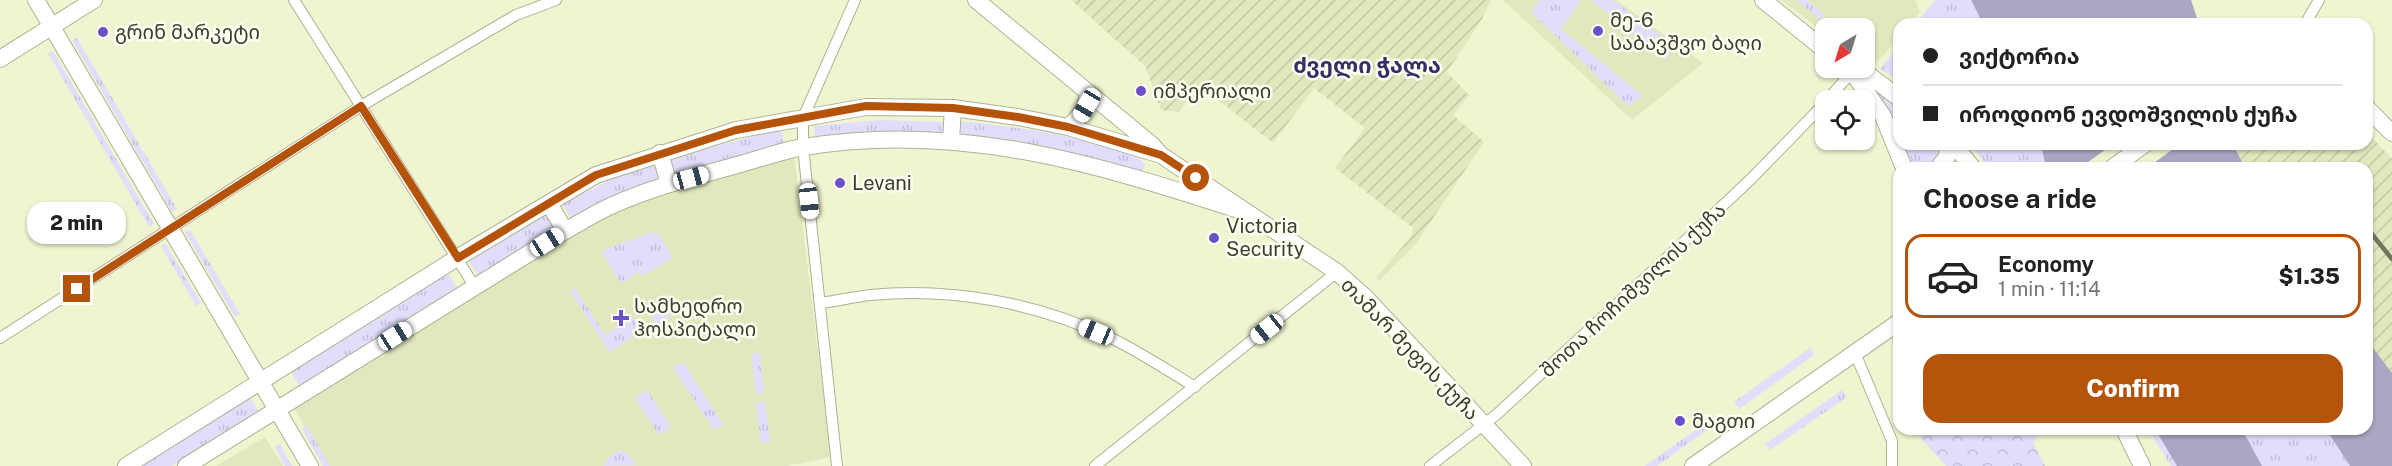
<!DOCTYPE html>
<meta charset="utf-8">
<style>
body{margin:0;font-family:"Public Sans","Noto Sans Georgian",sans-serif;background:#f2f2f2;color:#222;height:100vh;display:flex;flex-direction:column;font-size:22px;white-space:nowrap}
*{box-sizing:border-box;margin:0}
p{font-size:20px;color:#767676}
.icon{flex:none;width:33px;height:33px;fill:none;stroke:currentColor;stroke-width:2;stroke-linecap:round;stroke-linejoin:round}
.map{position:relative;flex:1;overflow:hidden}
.panel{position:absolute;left:1893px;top:162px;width:480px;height:273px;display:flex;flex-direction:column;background:#fff;border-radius:18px;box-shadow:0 2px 4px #0004}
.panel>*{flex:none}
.hud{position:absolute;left:1893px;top:18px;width:480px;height:132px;border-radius:18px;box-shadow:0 2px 4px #0004;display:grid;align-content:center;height:132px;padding:0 30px;background:#fff}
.needle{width:39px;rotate:218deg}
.fabs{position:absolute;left:1815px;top:18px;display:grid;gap:12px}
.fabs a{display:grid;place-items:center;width:60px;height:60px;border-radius:12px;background:#fff;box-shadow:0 2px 4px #0004;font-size:30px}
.end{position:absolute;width:27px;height:27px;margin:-14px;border:8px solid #b45309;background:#fff;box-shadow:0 0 0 3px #fff}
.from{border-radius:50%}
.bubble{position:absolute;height:42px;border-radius:18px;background:#fff;box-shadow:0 2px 4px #0004;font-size:20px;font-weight:800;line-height:42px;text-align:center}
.car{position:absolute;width:18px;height:36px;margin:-18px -9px;border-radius:8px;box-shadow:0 0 4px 2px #0007;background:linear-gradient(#fff 24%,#345 0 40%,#fff 0 76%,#345 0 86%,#fff 0)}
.hud b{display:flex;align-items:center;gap:21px;height:57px;font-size:22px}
.hud b+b{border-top:2px solid #e0e0e0}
.hud i{width:15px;height:15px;background:#222}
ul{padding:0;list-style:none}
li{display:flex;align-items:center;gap:18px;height:84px;margin:0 12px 9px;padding:0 18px;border:3px solid transparent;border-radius:18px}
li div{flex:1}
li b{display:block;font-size:22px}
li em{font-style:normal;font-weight:800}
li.active{border-color:#b45309}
li>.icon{width:54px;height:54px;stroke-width:1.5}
h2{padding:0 30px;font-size:27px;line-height:72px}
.primary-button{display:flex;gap:12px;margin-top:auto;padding:12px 30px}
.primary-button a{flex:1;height:69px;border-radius:18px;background:#b45309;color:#fff;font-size:24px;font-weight:800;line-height:69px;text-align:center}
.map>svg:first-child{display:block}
</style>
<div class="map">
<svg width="2392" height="466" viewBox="0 0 2392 466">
<defs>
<pattern id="industrial-furrows" width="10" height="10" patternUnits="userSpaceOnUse" patternTransform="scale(1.5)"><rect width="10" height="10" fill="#e3e7be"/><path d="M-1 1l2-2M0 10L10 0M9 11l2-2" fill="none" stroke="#c4c7a4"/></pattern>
<pattern id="grass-tufts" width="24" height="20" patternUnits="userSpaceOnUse" patternTransform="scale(1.5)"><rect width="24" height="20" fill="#e0defb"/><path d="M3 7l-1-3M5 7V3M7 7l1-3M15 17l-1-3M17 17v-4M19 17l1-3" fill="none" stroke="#c1c0d8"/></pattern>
<pattern id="forest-crowns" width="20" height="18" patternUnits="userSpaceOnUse" patternTransform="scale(1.5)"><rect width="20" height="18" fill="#e0defb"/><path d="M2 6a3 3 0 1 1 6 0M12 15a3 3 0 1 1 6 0" fill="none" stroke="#c1c0d8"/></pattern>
</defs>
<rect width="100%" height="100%" fill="#f0f4d1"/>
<!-- built -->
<path fill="#e3e7be" d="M1503,0H1616L1703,63L1632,120Z
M1781,0H1915L1920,12L1910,24H1899V37L1872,68L1865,62L1864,28H1826L1825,33Z
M794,155L831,457L787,466H327L294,408L608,209Z
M265,437L283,466H216Z"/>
<!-- industrial -->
<path fill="url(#industrial-furrows)" d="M1071,0H1491L1481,21L1447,72L1469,95L1453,115L1484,142L1415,245L1379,281L1376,278L1411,237L1413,228L1335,168L1365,128L1314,88L1273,143L1199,85L1178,112L1161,110L1145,66Z
M2367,132L2392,159V373L2367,340V168H2245L2233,144H2367Z"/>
<!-- grass -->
<path fill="url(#grass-tufts)" d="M1540,0H1581L1561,29L1643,96L1628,106L1531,12Z
M1591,0H1613L1676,47L1665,60Z
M1796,0H1807L1825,15L1821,20Z
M1935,0H1971L1983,24H1916Z
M77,38L177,209L172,212L72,40Z
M1899,45V81L1880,69Z
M53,51L154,224L149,227L48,53Z
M1876,89L1899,107V131L1896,135L1872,90Z
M880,120L943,122L942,138L816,142L814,126Z
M960,121C991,124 1132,140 1145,165L1143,170L1138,173L959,137Z
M781,129L785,147L674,176L669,158Z
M1904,144H1938L1937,157C1925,173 1902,165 1904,144Z
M1971,144H2041L2046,168H1988Z
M654,164L659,179L611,197L571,219L563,204L615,177Z
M544,213L554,229L479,277L468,260Z
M190,230L240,314L235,317L185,232Z
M649,233H658L673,258L642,276L639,272L621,284L601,251Z
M165,243L201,303L196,306L161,246Z
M447,272L458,289L300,387L290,370Z
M575,288L605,335L634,317L643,331L609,352L570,291Z
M660,300L671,317L657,326L646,309Z
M1810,348L1814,355L1739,409L1734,402Z
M760,353L764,393L756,394L751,354Z
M683,362L723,424L714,430L673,368Z
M647,390L671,427L659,435L635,398Z
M1842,390L1847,397L1770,450L1765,444Z
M250,397L259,412L172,466H138Z
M765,402L770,442L761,443L756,403Z
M1713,417L1717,423L1657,466H1645Z
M307,426L330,466H323L302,429Z
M2148,429H2155L2177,466H2171Z
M2242,429H2326L2350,466H2262Z
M280,444L292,466H285L275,447Z
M619,451L628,453L636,465L604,466L609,457Z"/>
<!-- forest -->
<path fill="url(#forest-crowns)" d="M1913,429H2042L2033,442L2045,466H1946Z"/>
<!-- water -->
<path fill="#a9a7c4" d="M1971,0H2191L2199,24H1983Z
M2041,144H2233L2245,168H2046Z
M2367,340L2392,373V466H2350L2326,429H2367Z
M2155,429H2242L2262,466H2177Z"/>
<!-- pier -->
<path fill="#f0f4d1" d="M2113,144H2180L2147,168H2080Z"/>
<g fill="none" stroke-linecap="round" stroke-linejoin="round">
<!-- street casing -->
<g stroke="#afb292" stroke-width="12">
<path id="street" d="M294,0L475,287
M2305,24L2319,0
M1827,100L1852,72
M820,303C837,301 853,297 870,295C952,287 1037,303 1111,338C1140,352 1167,370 1195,387
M0,338L361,106L516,15L556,0
M1855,353L1892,441V466
M837,466L803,147V118L855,0
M1095,466L1337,272
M1430,466L1496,415L1641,282L1750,180L1826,102"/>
</g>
<!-- secondary casing -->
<g stroke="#afb292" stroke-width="18">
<path id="secondary" d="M36,0L310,466
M976,0L1152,145L1161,155L1337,272L1365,297L1523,466
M1763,0L1826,51
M0,59L94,0
M1846,68L1852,72L1883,116L1904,168
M1852,72L1866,73L1899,98
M2367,108L2392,133
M1068,127C1080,117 1086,109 1088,93
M951,140L953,108
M1953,144L1973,168
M660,153L669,184
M1938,168L1947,157L1948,144
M2112,168L2145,144
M549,203L565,231
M2124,429L2142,466
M126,466L457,258L596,175L736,130L866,107L953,108L1018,117L1068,127L1161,155
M186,466L565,231C581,222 597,212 613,205C650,188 690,178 730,167C754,161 779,151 804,147C962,121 1100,165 1248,213
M1693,466L1899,322"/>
</g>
<!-- street -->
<use href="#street" stroke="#fff" stroke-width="10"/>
<!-- secondary -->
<use href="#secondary" stroke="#fff" stroke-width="16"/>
<!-- rail -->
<path stroke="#727460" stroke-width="4.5" d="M2367,228L2392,259"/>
</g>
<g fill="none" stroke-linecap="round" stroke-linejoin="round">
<!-- route -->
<path stroke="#b45309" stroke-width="8" d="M77,289L361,106L458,258L596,175L736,130L866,106L953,108L1018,117L1068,127L1161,155L1196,178"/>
</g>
<!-- markers -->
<g fill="#6c50ca" stroke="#fdfff1" stroke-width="2">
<circle cx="1598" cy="31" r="6"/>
<circle cx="103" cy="32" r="6"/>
<circle cx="1141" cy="91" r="6"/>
<circle cx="840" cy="183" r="6"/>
<circle cx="1214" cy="238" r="6"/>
<path d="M618 309h6v6h6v6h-6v6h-6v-6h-6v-6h6z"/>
<circle cx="1680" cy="421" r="6"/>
</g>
<g text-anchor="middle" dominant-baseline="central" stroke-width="5" stroke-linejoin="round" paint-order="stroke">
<!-- poi labels -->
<g font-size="20" fill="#3d3e31" stroke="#fdfff1" text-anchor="start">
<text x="1610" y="20">მე-6<tspan x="1610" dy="23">საბავშვო ბაღი</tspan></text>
<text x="115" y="32">გრინ მარკეტი</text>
<text x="1153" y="91">იმპერიალი</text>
<text x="852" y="183">Levani</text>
<text x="1226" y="226">Victoria<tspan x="1226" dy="23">Security</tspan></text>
<text x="634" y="306">სამხედრო<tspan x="634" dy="23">ჰოსპიტალი</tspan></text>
<text x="1692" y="421">მაგთი</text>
</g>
<!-- street labels -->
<g font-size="20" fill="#3d3e31" stroke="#fdfff1">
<text transform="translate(1633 290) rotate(-43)">შოთა ჩოჩიშვილის ქუჩა</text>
<text transform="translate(1410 349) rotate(46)">თამარ მეფის ქუჩა</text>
</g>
<!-- quarter labels -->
<g font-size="22" font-weight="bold" fill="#382d68" stroke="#fdfff1">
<text x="1367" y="65">ძველი ჭალა</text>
</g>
</g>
</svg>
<div class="fabs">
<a><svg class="needle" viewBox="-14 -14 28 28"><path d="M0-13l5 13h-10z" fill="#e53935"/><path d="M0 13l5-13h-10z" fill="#767676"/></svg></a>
<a><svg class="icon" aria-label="locate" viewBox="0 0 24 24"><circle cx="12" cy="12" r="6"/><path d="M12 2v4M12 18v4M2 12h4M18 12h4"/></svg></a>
</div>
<i class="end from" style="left:1196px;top:178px"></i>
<i class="end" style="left:77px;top:289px"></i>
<div class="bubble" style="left:27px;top:202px;width:99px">2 min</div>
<i class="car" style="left:1087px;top:105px;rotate:210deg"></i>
<i class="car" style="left:691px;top:178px;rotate:75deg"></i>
<i class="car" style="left:809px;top:201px;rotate:174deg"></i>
<i class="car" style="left:547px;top:242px;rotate:58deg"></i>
<i class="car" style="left:1267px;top:329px;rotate:231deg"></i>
<i class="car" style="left:1096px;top:332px;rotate:293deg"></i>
<i class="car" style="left:395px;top:336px;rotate:58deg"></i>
<div class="hud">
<b><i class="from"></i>ვიქტორია</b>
<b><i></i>იროდიონ ევდოშვილის ქუჩა</b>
</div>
<section class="panel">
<h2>Choose a ride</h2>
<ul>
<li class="active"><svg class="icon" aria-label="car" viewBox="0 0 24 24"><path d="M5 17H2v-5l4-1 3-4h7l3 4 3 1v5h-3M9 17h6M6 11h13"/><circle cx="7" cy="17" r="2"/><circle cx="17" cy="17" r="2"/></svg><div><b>Economy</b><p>1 min · 11:14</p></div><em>$1.35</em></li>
</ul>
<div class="primary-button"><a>Confirm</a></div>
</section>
</div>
